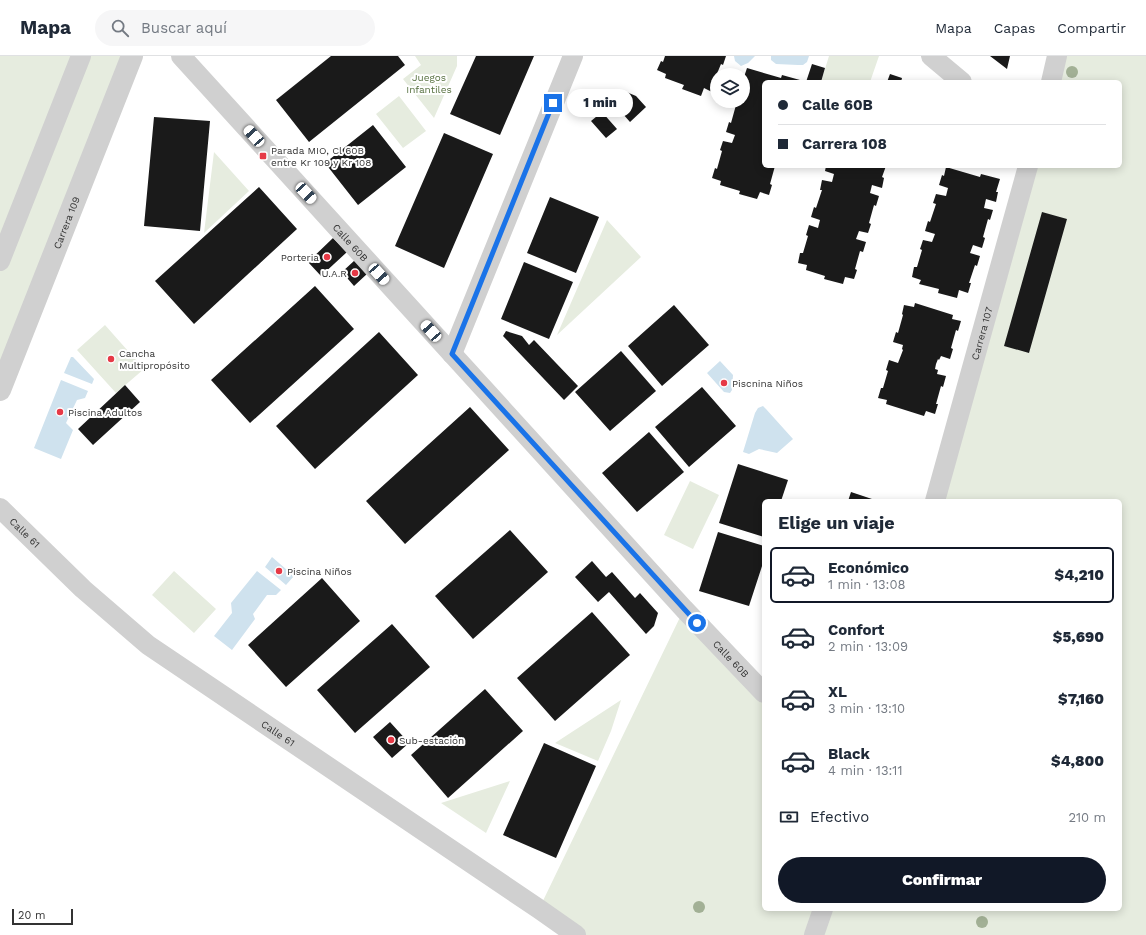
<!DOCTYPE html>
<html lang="es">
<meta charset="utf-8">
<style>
body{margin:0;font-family:"Work Sans",sans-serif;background:#f6f6f7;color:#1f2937;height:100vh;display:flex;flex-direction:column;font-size:15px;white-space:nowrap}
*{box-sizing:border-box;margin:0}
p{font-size:13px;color:#747a83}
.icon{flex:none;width:22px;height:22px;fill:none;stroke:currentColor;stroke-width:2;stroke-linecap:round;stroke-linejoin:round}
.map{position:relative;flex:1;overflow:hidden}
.panel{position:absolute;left:762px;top:443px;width:360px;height:412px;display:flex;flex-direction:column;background:#fff;border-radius:6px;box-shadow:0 2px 10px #0003}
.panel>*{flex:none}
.guide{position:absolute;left:762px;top:24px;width:360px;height:88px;border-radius:6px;box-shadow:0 2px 10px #0003;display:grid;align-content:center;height:88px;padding:0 16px;background:#fff}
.buttons{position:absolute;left:710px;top:12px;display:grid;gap:8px}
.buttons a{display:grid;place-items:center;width:40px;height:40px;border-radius:50%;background:#fff;box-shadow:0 2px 10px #0003;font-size:20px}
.scale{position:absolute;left:12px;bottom:10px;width:61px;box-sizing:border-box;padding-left:4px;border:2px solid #333;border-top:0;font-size:11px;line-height:14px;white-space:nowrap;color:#333;-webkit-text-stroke:3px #fff;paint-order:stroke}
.end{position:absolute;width:18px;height:18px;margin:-9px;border:5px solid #1a73e8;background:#fff;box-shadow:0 0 0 2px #fff}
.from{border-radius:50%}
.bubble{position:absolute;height:28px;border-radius:14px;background:#fff;box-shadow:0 2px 10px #0003;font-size:13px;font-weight:800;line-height:28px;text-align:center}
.car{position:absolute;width:12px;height:24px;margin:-12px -6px;border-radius:5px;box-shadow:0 0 3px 1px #0007;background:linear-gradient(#fff 24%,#345 0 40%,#fff 0 76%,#345 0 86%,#fff 0)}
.guide b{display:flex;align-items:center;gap:14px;height:38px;font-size:15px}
.guide b+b{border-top:1px solid #e0e1e3}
.guide i{width:10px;height:10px;background:#1f2937}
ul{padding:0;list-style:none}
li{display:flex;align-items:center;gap:12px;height:56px;margin:0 8px 6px;padding:0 8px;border:2px solid transparent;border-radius:6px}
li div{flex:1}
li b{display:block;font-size:15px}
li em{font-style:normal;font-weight:800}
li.on{border-color:#111827}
li>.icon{width:36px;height:36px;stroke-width:1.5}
h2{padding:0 16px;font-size:18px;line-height:48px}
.pay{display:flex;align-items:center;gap:10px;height:44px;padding:0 16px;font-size:15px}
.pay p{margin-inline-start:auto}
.primary-button{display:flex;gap:8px;margin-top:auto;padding:8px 16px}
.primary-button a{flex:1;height:46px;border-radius:24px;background:#111827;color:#fff;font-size:16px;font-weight:800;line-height:46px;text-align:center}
header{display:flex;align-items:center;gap:24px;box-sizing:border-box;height:56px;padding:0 20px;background:#fff;border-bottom:1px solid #e0e1e3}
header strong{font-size:19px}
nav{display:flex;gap:22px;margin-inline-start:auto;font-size:14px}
.search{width:280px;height:36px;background:#f6f6f7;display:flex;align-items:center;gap:10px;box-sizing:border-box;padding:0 14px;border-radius:22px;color:#747a83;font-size:15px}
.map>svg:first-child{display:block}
</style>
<header>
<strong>Mapa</strong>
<div class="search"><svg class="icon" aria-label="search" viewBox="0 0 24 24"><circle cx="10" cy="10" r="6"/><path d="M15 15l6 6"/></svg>Buscar aquí</div>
<nav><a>Mapa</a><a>Capas</a><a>Compartir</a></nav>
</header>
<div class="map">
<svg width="1146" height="879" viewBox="0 0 1146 879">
<rect width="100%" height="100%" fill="#fff"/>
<!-- green -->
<path fill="#e6ecdf" d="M0,0H132L0,334Z
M415,0H457V10L434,62L403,23L421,9Z
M829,0H879L870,26H821Z
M1057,0H1146V879H576L539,853L684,553L764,637V853H1120V445H935L1028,110H1120V26H1051Z
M399,40L426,75L403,92L376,58Z
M214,96L249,135L204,177Z
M607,164L641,201L557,279Z
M105,269L144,313L116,337L77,294Z
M690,425L719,439L693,493L664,479Z
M174,515L216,553L194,577L152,539Z
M621,644L611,675L598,705L555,687Z
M510,725L486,777L441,747Z"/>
<!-- water -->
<path fill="#cfe2ee" d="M734,0H755L748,7L741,10L735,5Z
M771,0H809L807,6L803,9H798L776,8L771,4Z
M71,301H73L94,323L92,328L64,317Z
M720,305L733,319L732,334L730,337L724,336L707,317Z
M61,324L88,335L85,342L77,344L66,367L73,374L61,403L34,392Z
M763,350L766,353L793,383L777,397L759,393L749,398L743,396L755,357L758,352Z
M272,501L294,520L286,529L265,511Z
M257,515L281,534L276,539H267L253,558L255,563L232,594L214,580L232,557L231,547Z"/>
<!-- building -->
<path fill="#1a1a1a" d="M331,0H398L405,9L309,86L276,44Z
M476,0H534L500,79L450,58Z
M665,0H726L723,9L721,8L714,25L716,26L712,36L704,32L701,40L682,33L684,29L665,22L666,18L657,14L661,5L663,6Z
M990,0H1010L1007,13Z
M812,8L825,12L821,26H806Z
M747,12L781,22L782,19L800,24V26H764V110H775L770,128L772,129L769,139L760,136L757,143L739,138L740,135L720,129L721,125L712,122L715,112L717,113L722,95L720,94L723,85L732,87L735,79L726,76L729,66L731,67L736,49H734L735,45H743V40L746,41L749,33L743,31V21H744Z
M890,18L902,22L901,26H887Z
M624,35L636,40L646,51L630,66L615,49L621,43Z
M602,56L617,73L606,82L591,65Z
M154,61L210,65L200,175L144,170Z
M373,69L406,111L358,149L325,107Z
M444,77L493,98L444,212L395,190Z
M826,110H886L882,121L884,122L882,132L872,129L870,137L879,140L876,150L874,149L869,167L871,168L868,177L859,175L856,183L866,186L863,196L860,195L855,213L857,214L854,223L845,221L843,228L824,223L825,220L806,214L807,209L798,207L800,197H803L808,180L806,179L809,169L818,172L820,164L811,161L814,151L816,152L822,134H820L822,124L832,126L834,118L825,115Z
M946,111L980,121L981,118L1000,123L996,136H998L996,146L986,143L984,152L993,154L990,164L988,163L983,181L985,182L982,192L973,189L970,197L980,200L977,210L975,209L969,227H971L968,237L959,234L957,242L938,237L939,233L919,228L921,224L912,221L914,211H917L922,194L920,193L923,184L932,186L935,178L925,175L928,165L930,166L936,148L933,147L936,138L946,140L948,132L939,129L942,119L944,120Z
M259,131L297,173L194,268L155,225Z
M550,141L599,161L576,217L527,197Z
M1042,156L1067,163L1029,297L1004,290Z
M333,182L347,196L321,220L308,206Z
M355,204L368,217L354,230L342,216Z
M524,206L573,226L549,283L501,263Z
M315,230L354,273L250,367L211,324Z
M915,247L953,259L952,263L961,265L958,275L956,274L951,292L953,293L950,303L941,300L939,304L938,303L936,308L935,313L938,314L937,318L946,320L943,331L941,330L936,348H938L935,358L926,355L924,360L886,348L887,344L878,342L881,332H883L888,315L886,314L889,304L898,307L903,294L902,293L903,289L893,286L896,276L898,277L903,259L902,258L904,249L914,251Z
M674,249L709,289L662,330L628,290Z
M506,275L522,280L529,289L534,284L578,330L564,344L503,280Z
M379,276L418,319L315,413L276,370Z
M621,295L656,335L610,375L575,336Z
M125,329L140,346L93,389L78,373Z
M702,331L736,370L689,411L655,371Z
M470,351L509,394L405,488L366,445Z
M649,376L684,416L637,456L602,417Z
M738,408L788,424L781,445H764V481L719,467Z
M851,436L878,445H848Z
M510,474L548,516L473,583L435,540Z
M718,476L764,490V504L749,550L699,535Z
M592,505L606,521L612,516L635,542L640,537L658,557L654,570L646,578L609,536L598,546L575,521Z
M322,522L360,565L286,631L248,589Z
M592,556L630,599L555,665L517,622Z
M392,568L430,611L355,677L317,634Z
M485,633L523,675L448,742L411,699Z
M390,666L409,687L392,702L373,681Z
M544,687L596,710L556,802L503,779Z"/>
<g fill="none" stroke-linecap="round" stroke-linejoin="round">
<!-- minor -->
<g stroke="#d0d0d0" stroke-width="20">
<path id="s1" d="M181,0L684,553L764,637"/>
<path d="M931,0L962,26"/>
<path d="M1051,26L1057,0"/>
<path d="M0,205L81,0"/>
<path d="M452,298L573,0"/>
<path id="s2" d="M935,445L1028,110"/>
<path id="s3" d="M0,452L83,533L148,589L539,853L576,879"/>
<path d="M814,879L823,853"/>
</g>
<!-- tertiary -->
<path stroke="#d0d0d0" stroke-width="22" id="s4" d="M0,334L132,0"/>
</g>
<!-- trees -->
<g fill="#a2b095">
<circle cx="1072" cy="16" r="6"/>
<circle cx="699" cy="851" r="6"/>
<circle cx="982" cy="866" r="6"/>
</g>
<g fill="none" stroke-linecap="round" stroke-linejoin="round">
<!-- route -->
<path stroke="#1a73e8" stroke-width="5" d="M553,47L452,298L697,567"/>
</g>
<!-- markers -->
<g fill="#e63946" stroke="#fff" stroke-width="1.5">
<rect x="259" y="96" width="8" height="8" rx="2"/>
<circle cx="327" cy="201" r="4"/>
<circle cx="355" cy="217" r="4"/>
<circle cx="111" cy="303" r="4"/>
<circle cx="724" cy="327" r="4"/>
<circle cx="60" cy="356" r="4"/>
<circle cx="279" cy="515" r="4"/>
<circle cx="391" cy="684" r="4"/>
</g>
<g text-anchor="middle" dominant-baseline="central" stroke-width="4" stroke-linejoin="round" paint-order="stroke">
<!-- park labels -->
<g font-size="10" fill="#56703f" stroke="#fff">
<text x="429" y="21">Juegos<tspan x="429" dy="12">Infantiles</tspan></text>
</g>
<!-- poi labels -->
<g font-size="10" fill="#333" stroke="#fff" text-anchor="start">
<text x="271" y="94">Parada MIO, Cl 60B<tspan x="271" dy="12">entre Kr 109 y Kr 108</tspan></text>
<text x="319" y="201" text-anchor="end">Porteria</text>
<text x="347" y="217" text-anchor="end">U.A.R</text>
<text x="119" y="297">Cancha<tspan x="119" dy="12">Multipropósito</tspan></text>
<text x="732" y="327">Piscnina Niños</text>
<text x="68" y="356">Piscina Adultos</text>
<text x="287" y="515">Piscina Niños</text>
<text x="399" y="684">Sub-estación</text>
</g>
<!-- street labels -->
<g font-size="10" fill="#333" stroke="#fff">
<text stroke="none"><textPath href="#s4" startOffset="180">Carrera 109</textPath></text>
<text stroke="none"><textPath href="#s1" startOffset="252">Calle 60B</textPath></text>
<text stroke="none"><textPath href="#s2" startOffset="174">Carrera 107</textPath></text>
<text stroke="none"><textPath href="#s3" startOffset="35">Calle 61</textPath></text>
<text stroke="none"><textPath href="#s1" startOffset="816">Calle 60B</textPath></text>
<text stroke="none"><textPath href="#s3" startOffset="359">Calle 61</textPath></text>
</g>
</g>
</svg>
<div class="buttons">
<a><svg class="icon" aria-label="layers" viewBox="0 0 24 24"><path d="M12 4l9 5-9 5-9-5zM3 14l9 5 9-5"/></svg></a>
</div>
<div class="scale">20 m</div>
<i class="end from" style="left:697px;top:567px"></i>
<i class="end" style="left:553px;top:47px"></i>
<div class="bubble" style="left:567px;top:33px;width:66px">1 min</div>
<i class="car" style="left:254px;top:80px;rotate:318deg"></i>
<i class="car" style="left:306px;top:137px;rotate:137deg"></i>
<i class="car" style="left:379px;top:218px;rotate:138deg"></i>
<i class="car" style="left:431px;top:275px;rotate:318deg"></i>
<div class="guide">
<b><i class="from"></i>Calle 60B</b>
<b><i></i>Carrera 108</b>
</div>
<section class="panel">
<h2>Elige un viaje</h2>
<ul>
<li class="on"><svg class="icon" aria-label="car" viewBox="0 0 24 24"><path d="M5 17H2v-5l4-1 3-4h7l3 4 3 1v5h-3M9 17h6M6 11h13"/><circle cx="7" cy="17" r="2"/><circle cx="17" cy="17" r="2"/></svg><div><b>Económico</b><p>1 min · 13:08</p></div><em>$4,210</em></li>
<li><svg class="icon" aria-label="car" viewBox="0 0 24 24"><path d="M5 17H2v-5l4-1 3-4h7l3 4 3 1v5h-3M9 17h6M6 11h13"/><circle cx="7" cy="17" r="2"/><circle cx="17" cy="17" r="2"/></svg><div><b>Confort</b><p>2 min · 13:09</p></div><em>$5,690</em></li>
<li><svg class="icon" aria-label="car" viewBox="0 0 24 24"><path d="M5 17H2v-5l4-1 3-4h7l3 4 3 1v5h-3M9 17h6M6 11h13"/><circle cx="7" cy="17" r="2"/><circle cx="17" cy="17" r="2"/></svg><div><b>XL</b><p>3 min · 13:10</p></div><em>$7,160</em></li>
<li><svg class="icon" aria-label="car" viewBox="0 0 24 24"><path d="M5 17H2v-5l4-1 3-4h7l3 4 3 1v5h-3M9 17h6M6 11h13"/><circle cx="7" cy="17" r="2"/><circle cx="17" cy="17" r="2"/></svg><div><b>Black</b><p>4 min · 13:11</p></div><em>$4,800</em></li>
</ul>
<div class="pay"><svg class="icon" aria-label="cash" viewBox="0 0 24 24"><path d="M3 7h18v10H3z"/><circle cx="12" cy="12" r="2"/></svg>Efectivo<p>210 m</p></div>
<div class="primary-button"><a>Confirmar</a></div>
</section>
</div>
